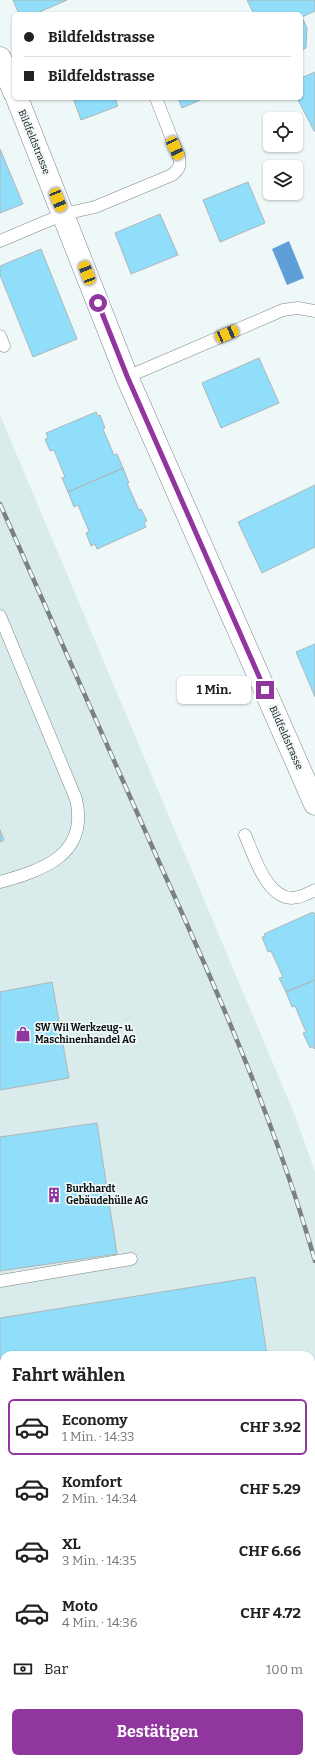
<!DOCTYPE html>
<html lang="de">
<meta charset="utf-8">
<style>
body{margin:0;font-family:Bitter,serif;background:#f2f2f2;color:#222;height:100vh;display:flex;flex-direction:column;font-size:15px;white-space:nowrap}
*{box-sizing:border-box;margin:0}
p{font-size:13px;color:#767676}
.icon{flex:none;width:22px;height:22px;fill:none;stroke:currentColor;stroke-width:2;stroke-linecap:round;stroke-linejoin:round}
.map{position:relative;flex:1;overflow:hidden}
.panel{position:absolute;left:0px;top:1351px;width:315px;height:412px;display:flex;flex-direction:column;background:#fff;border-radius:12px 12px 0 0;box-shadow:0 1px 3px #0004}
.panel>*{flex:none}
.banner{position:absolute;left:12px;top:12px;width:291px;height:88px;border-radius:6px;box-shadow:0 1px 3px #0004;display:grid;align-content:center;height:88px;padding:0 12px;background:#fff}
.fabs{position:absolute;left:263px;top:112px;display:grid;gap:8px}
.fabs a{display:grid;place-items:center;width:40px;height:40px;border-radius:6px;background:#fff;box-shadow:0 1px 3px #0004;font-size:20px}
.end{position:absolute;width:18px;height:18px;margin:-9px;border:5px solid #91359f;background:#fff;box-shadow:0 0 0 2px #fff}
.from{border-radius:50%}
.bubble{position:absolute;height:28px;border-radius:6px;background:#fff;box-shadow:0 1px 3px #0004;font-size:13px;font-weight:700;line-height:28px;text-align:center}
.car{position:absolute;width:12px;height:24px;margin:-12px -6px;border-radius:5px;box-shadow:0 0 3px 1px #0007;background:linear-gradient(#f5c518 24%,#345 0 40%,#f5c518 0 76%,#345 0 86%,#f5c518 0)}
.banner b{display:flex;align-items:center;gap:14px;height:38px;font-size:15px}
.banner b+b{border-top:1px solid #e0e0e0}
.banner i{width:10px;height:10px;background:#222}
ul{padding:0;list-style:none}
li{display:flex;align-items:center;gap:12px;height:56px;margin:0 8px 6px;padding:0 4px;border:2px solid transparent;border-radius:6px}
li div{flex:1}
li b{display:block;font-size:15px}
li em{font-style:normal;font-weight:700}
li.active{border-color:#91359f}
li>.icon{width:36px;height:36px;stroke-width:1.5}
h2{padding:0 12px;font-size:18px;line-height:48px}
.pay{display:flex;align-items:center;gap:10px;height:44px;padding:0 12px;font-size:15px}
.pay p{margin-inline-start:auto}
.button{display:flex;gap:8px;margin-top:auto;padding:8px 12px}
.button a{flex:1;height:46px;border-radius:6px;background:#91359f;color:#fff;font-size:16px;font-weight:700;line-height:46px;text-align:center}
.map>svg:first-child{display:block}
</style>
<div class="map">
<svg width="315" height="1763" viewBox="0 0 315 1763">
<rect width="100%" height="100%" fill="#eff8f8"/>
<!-- built -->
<path fill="#d9ebeb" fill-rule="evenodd" d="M0,415L296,1118L315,1172V1763H0ZM4,1355H311V1759H4Z"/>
<!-- water -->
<path fill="#5f9ed7" d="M289,241L304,278L287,285L272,249Z"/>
<!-- building -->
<path fill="#90defa" stroke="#afb6b9" d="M13,0H67L35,14H19Z
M247,0H315V11L302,17L307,28L306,48L301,50V14H254Z
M315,72V131H314L297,98H301V78Z
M73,98H115L118,106L81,120Z
M178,98H205L182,108Z
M0,149L23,204L0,213Z
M248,182L265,223L220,242L203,200Z
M160,214L178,255L131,274L115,233Z
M41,249L77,339L33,357L0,275V266Z
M259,358L279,403L221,428L202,383Z
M96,412L98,416L100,415L105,428L103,429L114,455L117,454L123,468L68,492L62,478L65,477L54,450L50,451L45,439L48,438L46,433Z
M123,468L129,483H127L139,510L141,509L147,521L144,523L146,527L97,549L95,544L91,546L86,533L89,531L78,505L74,507L68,492Z
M315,485V547L262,573L238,522Z
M315,644V697L296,652Z
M0,830L4,840L0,842Z
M313,912L315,914V980L286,992L279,978L283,977L271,951L268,952L262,937L265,936L264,934Z
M315,980V1048L314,1049L313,1046L310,1048L303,1033L306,1032L295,1006L292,1007L286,992Z
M52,982L69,1078L0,1090V992Z
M97,1123L117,1254L0,1271V1137Z
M255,1277L267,1355H4V1495L0,1496V1318Z"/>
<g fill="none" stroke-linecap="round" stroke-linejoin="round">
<!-- lane casing -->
<g stroke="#7d8586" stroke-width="13">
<path id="lane" d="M0,241L64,214L95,207L172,175C179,169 181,166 179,157L156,98
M0,336L4,346
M127,377L283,310L298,308L315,311
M0,616L76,799C89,855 43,870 0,882
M245,835C254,855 268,905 298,897C303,896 309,893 315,890
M0,1281L131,1259
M0,1552H4
M0,1632L4,1631"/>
</g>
<!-- street casing -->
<g stroke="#7d8586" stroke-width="23">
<path id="street" d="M0,58L14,92
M17,98L127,377L315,804"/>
</g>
<!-- lane -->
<use href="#lane" stroke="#fff" stroke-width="12"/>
<!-- street -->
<use href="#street" stroke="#fff" stroke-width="22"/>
<!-- rail casing -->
<g stroke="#7b8181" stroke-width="4.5">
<path id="rail" d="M0,504C53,623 106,743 159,862C218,992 276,1124 315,1261"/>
</g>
<!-- rail -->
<use href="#rail" stroke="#eff8f8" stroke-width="3" stroke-dasharray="9" stroke-linecap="butt"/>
</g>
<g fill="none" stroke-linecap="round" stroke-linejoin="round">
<!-- route -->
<path stroke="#91359f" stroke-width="5" d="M98,303L127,376L265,690"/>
</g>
<!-- icons -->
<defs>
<g id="shop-bare" transform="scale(1.2)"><path d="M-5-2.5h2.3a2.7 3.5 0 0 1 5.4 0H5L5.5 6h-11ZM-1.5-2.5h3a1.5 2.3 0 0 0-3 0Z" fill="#91359f" stroke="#eff8f8" stroke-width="2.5" paint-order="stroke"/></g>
<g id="building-bare" transform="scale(1.2)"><path d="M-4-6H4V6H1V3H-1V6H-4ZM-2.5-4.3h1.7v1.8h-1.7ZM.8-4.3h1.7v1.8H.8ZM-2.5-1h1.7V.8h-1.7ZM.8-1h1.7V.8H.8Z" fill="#91359f" stroke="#eff8f8" stroke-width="2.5" paint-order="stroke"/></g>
</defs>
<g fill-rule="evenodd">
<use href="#shop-bare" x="23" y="1034"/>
<use href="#building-bare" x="54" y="1195"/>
</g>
<g text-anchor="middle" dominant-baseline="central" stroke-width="3.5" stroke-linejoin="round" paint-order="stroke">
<!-- street labels -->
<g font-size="10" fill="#0c0f10" stroke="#eff8f8">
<text transform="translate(34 142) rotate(68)">Bildfeldstrasse</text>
<text transform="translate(286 738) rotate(66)">Bildfeldstrasse</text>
</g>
<!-- poi labels -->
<g font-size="10" font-weight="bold" fill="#0c0f10" stroke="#eff8f8" text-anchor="start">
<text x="35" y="1028">SW Wil Werkzeug- u.<tspan x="35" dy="12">Maschinenhandel AG</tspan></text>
<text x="66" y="1189">Burkhardt<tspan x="66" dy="12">Gebäudehülle AG</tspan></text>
</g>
</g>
</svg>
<div class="fabs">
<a><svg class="icon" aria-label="locate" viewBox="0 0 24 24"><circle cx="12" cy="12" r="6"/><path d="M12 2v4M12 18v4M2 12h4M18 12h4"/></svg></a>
<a><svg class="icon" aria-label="layers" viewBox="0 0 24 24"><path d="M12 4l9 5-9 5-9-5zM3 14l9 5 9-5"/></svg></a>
</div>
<i class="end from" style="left:98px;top:303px"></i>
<i class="end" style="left:265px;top:690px"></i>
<div class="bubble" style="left:177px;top:676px;width:74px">1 Min.</div>
<i class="car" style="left:175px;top:148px;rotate:155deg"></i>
<i class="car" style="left:58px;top:200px;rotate:158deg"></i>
<i class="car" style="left:87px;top:273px;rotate:339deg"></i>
<i class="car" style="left:227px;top:334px;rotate:67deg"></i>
<div class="banner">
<b><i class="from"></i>Bildfeldstrasse</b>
<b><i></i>Bildfeldstrasse</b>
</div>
<section class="panel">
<h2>Fahrt wählen</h2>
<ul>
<li class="active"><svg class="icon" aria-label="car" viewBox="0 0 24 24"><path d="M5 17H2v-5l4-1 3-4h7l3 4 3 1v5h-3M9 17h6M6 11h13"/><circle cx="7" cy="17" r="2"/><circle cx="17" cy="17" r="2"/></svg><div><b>Economy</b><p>1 Min. · 14:33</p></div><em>CHF 3.92</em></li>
<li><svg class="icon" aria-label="car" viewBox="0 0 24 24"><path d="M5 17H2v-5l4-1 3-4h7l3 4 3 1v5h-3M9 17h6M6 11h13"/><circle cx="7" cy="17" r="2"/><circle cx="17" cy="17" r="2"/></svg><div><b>Komfort</b><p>2 Min. · 14:34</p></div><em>CHF 5.29</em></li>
<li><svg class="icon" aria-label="car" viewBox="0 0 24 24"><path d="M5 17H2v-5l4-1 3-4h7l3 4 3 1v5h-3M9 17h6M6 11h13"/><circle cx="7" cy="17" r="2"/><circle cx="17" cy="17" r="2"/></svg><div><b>XL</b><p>3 Min. · 14:35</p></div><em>CHF 6.66</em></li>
<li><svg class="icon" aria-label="car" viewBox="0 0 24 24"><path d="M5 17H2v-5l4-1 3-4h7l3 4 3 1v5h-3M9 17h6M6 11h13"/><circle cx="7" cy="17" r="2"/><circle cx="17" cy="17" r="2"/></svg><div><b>Moto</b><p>4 Min. · 14:36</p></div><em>CHF 4.72</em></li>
</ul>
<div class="pay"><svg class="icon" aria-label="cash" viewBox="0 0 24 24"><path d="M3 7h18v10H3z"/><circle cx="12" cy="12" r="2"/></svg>Bar<p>100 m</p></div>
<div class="button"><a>Bestätigen</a></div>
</section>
</div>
